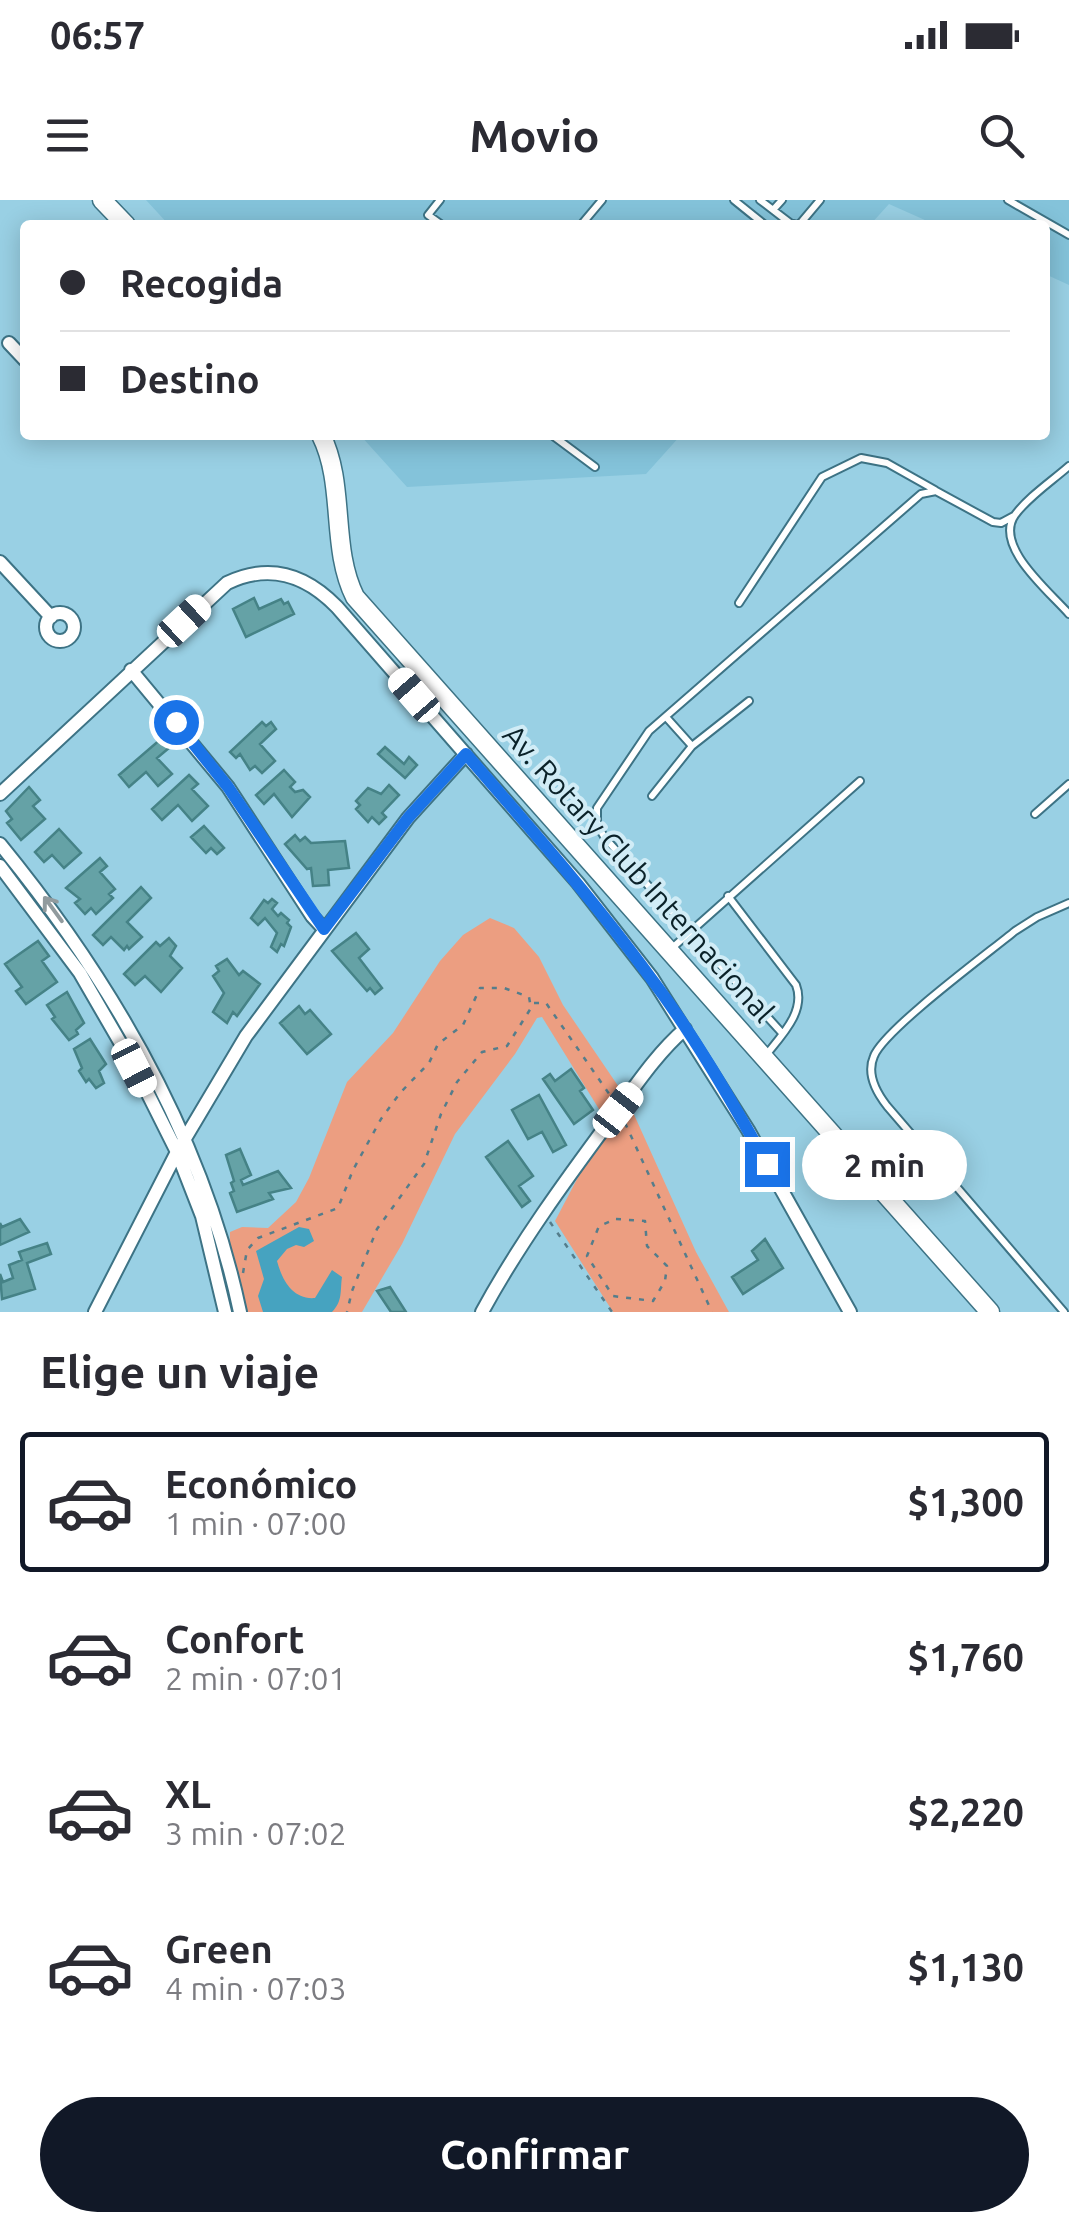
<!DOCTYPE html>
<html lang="es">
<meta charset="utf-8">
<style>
body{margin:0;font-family:Ubuntu,sans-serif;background:#f2f2f3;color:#2b2b33;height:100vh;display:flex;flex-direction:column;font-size:38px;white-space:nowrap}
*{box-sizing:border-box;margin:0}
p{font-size:32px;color:#7c7c81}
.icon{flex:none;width:55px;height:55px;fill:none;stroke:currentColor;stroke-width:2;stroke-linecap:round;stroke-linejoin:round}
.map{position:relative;height:1112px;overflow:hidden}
.panel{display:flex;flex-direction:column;background:#fff;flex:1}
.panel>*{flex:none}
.top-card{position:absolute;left:20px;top:20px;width:1030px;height:220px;border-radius:10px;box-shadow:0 5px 25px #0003;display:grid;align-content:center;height:220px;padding:0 40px;background:#fff}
.end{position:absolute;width:45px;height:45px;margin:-22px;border:12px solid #1a73e8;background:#fff;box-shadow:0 0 0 5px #fff}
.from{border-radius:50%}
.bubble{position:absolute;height:70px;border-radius:35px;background:#fff;box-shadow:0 5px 25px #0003;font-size:32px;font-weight:700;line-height:70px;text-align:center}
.car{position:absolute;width:30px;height:60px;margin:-30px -15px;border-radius:12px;box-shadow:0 0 8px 2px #0007;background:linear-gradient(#fff 24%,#345 0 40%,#fff 0 76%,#345 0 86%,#fff 0)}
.top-card b{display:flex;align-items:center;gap:35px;height:95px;font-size:38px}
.top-card b+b{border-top:2px solid #e1e1e2}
.top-card i{width:25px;height:25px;background:#2b2b33}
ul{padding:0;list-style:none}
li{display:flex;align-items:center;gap:30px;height:140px;margin:0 20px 15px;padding:0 20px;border:5px solid transparent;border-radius:10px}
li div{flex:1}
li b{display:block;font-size:38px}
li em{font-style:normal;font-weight:700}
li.selected{border-color:#111827}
li>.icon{width:90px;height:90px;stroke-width:1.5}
h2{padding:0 40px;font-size:45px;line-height:120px}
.button{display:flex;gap:20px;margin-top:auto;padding:20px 40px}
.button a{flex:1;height:115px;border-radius:60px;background:#111827;color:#fff;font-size:40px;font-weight:700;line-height:115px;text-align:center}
.status{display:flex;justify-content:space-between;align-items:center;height:70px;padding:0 50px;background:#fff;direction:ltr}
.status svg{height:28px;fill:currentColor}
header{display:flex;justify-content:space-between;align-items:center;height:130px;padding:0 40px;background:#fff;font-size:45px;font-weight:700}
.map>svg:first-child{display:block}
</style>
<div class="status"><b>06:57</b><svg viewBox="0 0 49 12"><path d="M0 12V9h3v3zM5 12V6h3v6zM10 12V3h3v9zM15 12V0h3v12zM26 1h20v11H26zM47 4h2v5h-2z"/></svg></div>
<header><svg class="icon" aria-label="menu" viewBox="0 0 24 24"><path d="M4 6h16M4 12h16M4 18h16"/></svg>Movio<svg class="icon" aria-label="search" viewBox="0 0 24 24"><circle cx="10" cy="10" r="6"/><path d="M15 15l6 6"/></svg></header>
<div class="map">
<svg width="1069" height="1112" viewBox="0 0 1069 1112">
<rect width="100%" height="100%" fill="#99d0e4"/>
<!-- built -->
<path fill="#84c3da" d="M146,0H1069V85L1045,74V25H936L889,4L870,25H169Z
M360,235H681L646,274L407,287Z"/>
<!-- green -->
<path fill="#ec9e81" d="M490,718L514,728L539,757L563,805L627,899L696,1052L729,1112H613L555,1021L607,922L542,817L537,818L515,854L455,934L402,1044L362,1112H221L228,1105L230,1032L242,1027L268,1028L296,1002L309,978L347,882L393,833L440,761L463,735Z"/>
<!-- water -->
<path fill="#46a3c0" d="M299,1027L309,1029L314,1041L304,1047L296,1045L287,1049L277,1061C282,1080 293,1100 315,1098L332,1070L342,1077C340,1090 343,1101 332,1112H263L258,1096L264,1079L256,1051Z"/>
<!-- building -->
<path fill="#65a2a6" stroke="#458286" stroke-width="2.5" d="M254,398L259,409L281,399L284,404L288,402L294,414L246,437L233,409Z
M262,522L266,526L271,522L276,529L260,544L275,561L262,573L255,566L250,570L240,554L236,558L230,552Z
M162,538L170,547L157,558L172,574L158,586L146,572L129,587L119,575Z
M385,547L404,564L409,557L417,565L405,578L378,554Z
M284,570L295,582L290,587L295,592L303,590L310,597L292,617L274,594L264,604L256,595Z
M189,575L198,584L192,589L208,606L192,621L178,605L162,620L152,609Z
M389,585L399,595L382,613L386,617L379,624L372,617L368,622L356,609L360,605L356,601L368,588L381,594Z
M29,587L40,600L33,606L45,619L21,640L7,623L12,619L6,611Z
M204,626L224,648L217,654L211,648L206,653L191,637Z
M59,629L81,653L64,668L52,655L44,662L35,652Z
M295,635L300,641L305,637L311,643L345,641L349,668L328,670L329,685L313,686L311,668L307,669L285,644Z
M100,658L107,666L100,672L115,689L109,694L113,698L96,714L91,708L85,714L75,703L80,699L66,688Z
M141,687L151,698L127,722L142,737L129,749L127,746L124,750L111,737L103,745L93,735Z
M272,699L277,703L272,709L278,716L281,713L289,720L287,723L291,727L284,746L281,744L277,752L271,747L277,733L265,718L258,725L251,718L264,700L268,703Z
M356,733L369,749L359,758L382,788L375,794L370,788L367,791L332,751Z
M169,738L176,746L170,756L182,768L161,792L145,776L135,785L124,774L156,742L160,746Z
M38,741L49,756L42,761L57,782L26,804L16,791L22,787L5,764Z
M227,759L239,775L243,771L260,784L237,816L233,812L227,823L213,812L224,793L213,776L219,771L216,766Z
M67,792L84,823L76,830L78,834L69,840L52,819L55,817L47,805Z
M299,806L305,814L310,810L331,834L307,854L280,823Z
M90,839L106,864L99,871L104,883L96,888L89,879L86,882L79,871L82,868L74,849Z
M571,869L584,888L580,891L593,910L574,924L543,879L550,874L555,881Z
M539,895L566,945L553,952L542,932L528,939L512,910Z
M508,941L533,976L519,986L530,1001L522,1007L486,957Z
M240,949L251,975L241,980L243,985L278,971L291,988L269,993L273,999L237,1012L230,993L234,991L231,983L234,981L226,955Z
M20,1019L29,1032L0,1045V1023L2,1027Z
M765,1039L783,1068L743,1094L732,1077L758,1060L752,1051Z
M47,1043L51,1054L27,1063L35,1089L2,1099L0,1074L3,1082L13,1078L9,1065L22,1060L19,1052Z
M390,1087L406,1112H391L377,1091Z"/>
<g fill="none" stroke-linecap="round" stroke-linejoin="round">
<!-- lane casing -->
<g stroke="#3d7385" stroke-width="10">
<path id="lane" d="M440,0L428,15L442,25
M734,0L765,25
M760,0L790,23L798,25
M1008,0L1069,35
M773,10L782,0
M581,25L602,0
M799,25L820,0
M412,235H413
M552,235L595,267
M1069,266C1052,281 1028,297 1015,315C993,346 1050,392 1069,414
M739,403L822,277L861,258L887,263L935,290
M666,517L692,546
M652,596L692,546L749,501
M1035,614L1069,584
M728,696L796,785C806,811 782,835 766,855
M671,749L860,581
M782,833L605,638L597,625V608L649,531L921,294L936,291L993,322L1001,323L1014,316
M1064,1112L887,906C876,892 866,874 874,856C885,829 987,754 1015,731L1037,717L1069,703"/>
</g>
<!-- street casing -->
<g stroke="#3d7385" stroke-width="16">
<path id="street" d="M9,143L25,160
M0,362L51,417
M46 427a14 14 0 1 1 28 0a14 14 0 1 1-28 0Z
M131,470L228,587L312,716L324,729
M0,594L227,383C269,363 305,374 337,407L578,683L652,778L748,930L850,1112
M0,644C112,781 203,937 240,1112
M0,666L80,773L135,868L177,952L202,1016L225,1112
M95,1112L177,952L246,836L408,618L466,554
M482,1112C519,1044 565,981 611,919C634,888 656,854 685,829"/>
</g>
<!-- secondary casing -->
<g stroke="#3d7385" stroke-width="21">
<path id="secondary" d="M102,0L126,25
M321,235C346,285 330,347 355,397L990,1112"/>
</g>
<!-- path -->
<path stroke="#557d8b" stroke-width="2.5" stroke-dasharray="5 8" stroke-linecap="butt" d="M534,803H546L612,898
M625,923L712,1112
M616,1019L645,1021L647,1046L667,1066L665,1081L653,1101L613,1096L587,1056L599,1026Z
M550,1022L612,1112
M243,1073L247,1050L258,1038L338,1008L353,970L381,919L400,893L429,863L438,844L463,825L480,788H504L529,797L531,808L507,846L482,852L457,882L441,914L424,964L377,1029L352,1091L347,1112"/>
<!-- lane -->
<use href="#lane" stroke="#fff" stroke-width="6"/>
<!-- street -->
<use href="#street" stroke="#fff" stroke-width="12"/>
<!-- secondary -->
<use href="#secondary" stroke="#fff" stroke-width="18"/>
</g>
<!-- one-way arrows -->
<defs><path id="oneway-shaft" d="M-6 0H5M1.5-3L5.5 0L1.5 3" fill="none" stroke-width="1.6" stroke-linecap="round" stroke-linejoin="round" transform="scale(2.5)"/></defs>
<use stroke="#919b9e" href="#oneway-shaft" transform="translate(53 709) rotate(-126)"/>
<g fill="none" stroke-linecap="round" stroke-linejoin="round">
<!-- route -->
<path stroke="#1a73e8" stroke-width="12" d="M176,522L228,587L324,729L408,618L466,554C529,627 593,699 650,777C694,835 731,900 767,964"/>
</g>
<g text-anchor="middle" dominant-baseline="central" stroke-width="8" stroke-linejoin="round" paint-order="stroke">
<!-- street labels -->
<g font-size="30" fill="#0a2128" stroke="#d1ecf6">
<text transform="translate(639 673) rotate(48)">Av. Rotary Club Internacional</text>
</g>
</g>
</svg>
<i class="end from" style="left:176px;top:522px"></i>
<i class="end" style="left:767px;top:964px"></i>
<div class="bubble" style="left:802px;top:930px;width:165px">2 min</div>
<i class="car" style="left:184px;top:421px;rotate:47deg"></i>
<i class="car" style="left:414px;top:495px;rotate:319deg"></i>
<i class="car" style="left:134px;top:868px;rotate:153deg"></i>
<i class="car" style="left:618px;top:910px;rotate:38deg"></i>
<div class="top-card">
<b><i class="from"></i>Recogida</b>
<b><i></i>Destino</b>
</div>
</div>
<section class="panel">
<h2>Elige un viaje</h2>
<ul>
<li class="selected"><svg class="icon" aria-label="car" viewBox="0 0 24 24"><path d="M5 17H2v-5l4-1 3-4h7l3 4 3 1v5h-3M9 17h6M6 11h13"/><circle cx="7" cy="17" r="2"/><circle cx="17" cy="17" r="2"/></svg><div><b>Económico</b><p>1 min · 07:00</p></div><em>$1,300</em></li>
<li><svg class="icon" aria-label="car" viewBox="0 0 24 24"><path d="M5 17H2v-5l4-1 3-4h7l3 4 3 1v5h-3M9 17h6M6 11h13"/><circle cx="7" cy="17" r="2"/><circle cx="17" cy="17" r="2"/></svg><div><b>Confort</b><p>2 min · 07:01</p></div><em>$1,760</em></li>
<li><svg class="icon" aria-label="car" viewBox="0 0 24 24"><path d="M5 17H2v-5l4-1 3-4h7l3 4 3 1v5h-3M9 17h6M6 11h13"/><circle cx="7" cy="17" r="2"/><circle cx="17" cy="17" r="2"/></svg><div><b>XL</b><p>3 min · 07:02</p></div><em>$2,220</em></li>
<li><svg class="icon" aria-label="car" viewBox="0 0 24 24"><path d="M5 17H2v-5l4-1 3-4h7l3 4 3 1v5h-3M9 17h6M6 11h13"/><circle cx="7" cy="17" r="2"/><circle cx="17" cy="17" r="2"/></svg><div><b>Green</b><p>4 min · 07:03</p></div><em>$1,130</em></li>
</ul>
<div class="button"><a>Confirmar</a></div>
</section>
